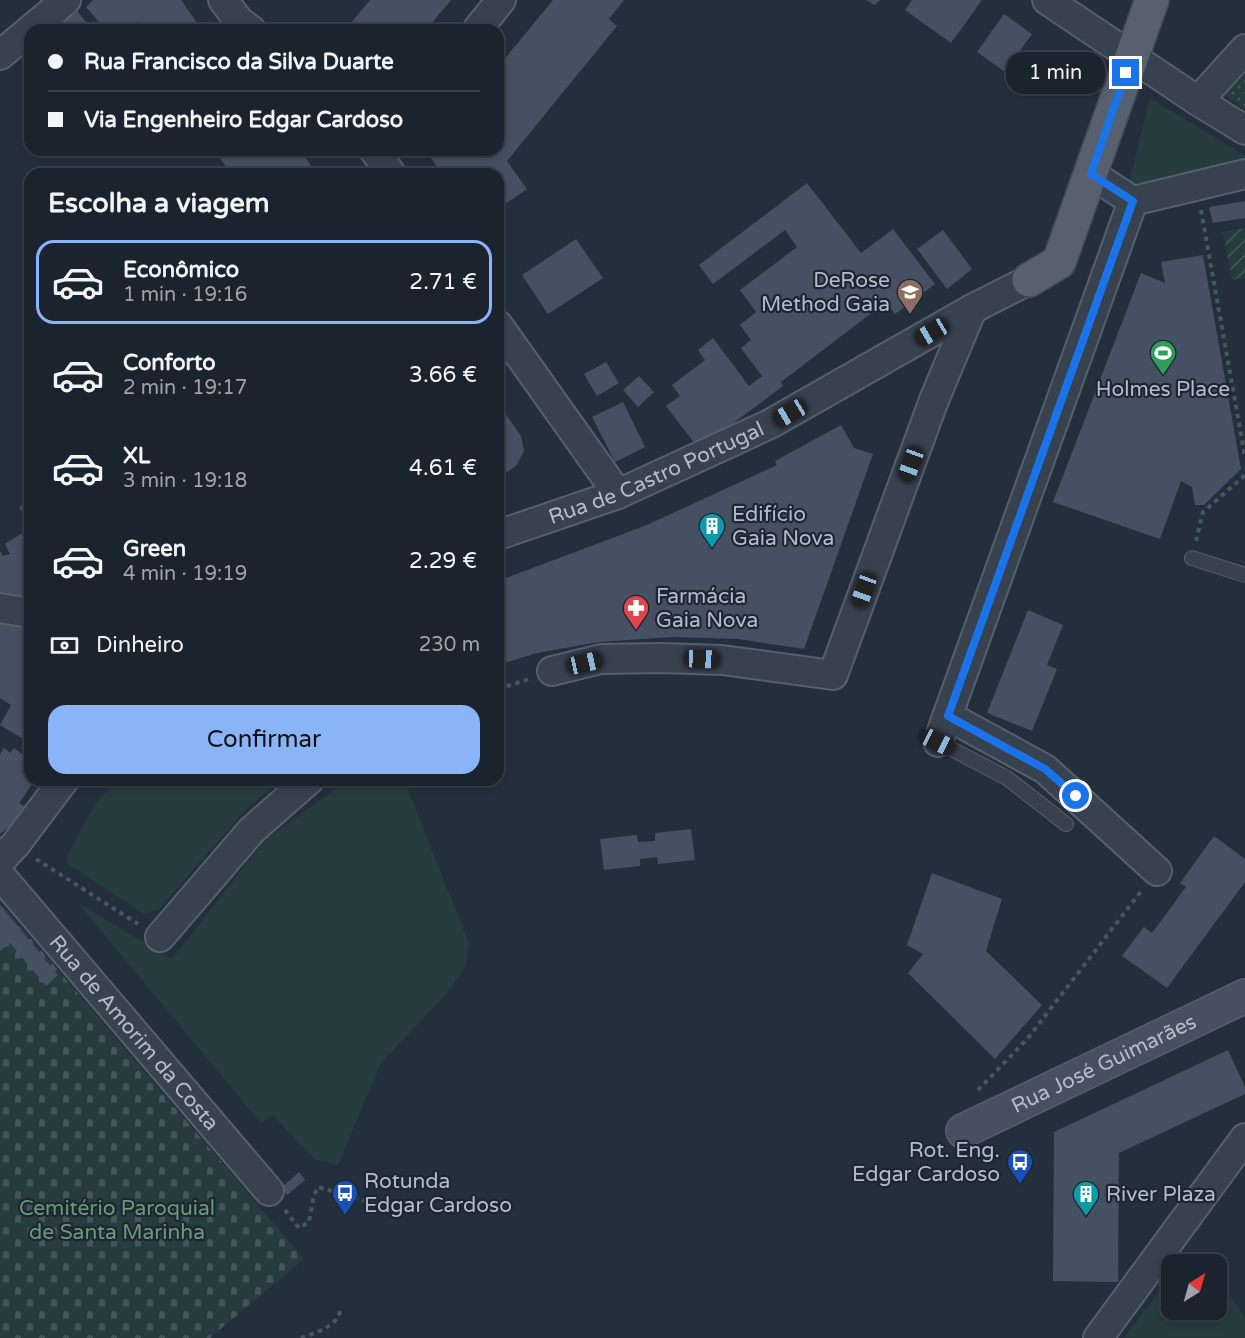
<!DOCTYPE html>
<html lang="pt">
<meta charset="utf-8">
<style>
body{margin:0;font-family:"Varela Round",sans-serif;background:#282f3a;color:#f1f3f6;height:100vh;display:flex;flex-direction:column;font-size:22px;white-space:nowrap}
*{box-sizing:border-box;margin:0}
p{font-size:20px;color:#a0a4aa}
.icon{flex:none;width:33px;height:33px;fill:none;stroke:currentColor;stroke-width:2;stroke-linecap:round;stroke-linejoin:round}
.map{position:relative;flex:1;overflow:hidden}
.sheet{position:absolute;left:24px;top:168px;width:480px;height:618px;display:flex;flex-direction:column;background:#1b232e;border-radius:18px;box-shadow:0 3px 9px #0003,0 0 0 2px #39404a}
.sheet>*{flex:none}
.guide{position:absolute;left:24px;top:24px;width:480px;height:132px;border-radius:18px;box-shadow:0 3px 9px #0003,0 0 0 2px #39404a;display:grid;align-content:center;height:132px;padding:0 24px;background:#1b232e}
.needle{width:39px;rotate:37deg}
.fabs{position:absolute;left:1161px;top:1254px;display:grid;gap:12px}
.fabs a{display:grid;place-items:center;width:66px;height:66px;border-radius:12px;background:#1b232e;box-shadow:0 3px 9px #0003,0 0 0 2px #39404a;font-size:30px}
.end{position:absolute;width:27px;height:27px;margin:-14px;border:8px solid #1a73e8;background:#fff;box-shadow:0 0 0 3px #fff}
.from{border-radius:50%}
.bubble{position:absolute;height:42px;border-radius:18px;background:#1b232e;box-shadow:0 3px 9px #0003,0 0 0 2px #39404a;font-size:20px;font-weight:600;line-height:42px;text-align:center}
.car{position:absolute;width:18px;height:36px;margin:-18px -9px;border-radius:8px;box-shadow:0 0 4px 2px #0007;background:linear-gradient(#222 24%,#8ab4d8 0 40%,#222 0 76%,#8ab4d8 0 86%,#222 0)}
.guide b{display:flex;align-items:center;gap:21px;height:57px;font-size:22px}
.guide b+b{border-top:2px solid #39404a}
.guide i{width:15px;height:15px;background:#f1f3f6}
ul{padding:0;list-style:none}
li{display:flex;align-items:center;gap:18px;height:84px;margin:0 12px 9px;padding:0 12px;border:3px solid transparent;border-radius:18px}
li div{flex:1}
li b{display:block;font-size:22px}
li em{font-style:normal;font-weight:600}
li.current{border-color:#8ab4f8}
li>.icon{width:54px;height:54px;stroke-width:1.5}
h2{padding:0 24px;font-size:27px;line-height:72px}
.pay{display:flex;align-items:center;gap:15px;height:66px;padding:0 24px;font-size:22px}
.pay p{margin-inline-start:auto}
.primary-button{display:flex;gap:12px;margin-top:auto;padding:12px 24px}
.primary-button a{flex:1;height:69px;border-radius:18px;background:#8ab4f8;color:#111;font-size:24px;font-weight:600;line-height:69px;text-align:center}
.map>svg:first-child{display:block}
</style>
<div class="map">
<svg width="1245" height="1338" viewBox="0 0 1245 1338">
<defs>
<pattern id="cemetery-stones" width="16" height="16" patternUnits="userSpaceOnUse" patternTransform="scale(1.5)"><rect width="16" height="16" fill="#263c3f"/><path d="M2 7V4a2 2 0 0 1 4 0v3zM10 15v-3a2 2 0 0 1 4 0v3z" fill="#435659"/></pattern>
<pattern id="park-dots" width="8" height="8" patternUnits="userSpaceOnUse" patternTransform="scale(1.5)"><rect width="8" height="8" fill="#263c3f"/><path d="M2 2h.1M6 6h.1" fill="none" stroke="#435659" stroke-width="1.8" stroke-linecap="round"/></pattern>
<pattern id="garden-furrows" width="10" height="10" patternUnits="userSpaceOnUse" patternTransform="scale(1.5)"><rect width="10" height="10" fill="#263c3f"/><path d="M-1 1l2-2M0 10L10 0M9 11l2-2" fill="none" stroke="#435659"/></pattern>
</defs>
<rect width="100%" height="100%" fill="#242f3e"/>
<!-- grass -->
<path fill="#263c3f" d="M1150,98L1245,156V164L1128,187Z
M118,780H282L247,808L159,909L144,914L68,864L67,855L96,803Z
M348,780H404L469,943L465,967L446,994L381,1063L338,1165L314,1159L273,1115L261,1123L78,903L172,959L265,840Z
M1171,1275L1172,1310H1216L1217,1277L1220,1280L1245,1318V1338H1124Z"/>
<!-- cemetery -->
<path fill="url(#cemetery-stones)" d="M0,902L304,1259L210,1338H0Z"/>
<!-- park -->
<path fill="url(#park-dots)" d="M1245,70V110L1224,94Z"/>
<!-- garden -->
<path fill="url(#garden-furrows)" d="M1245,228V277L1232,280L1223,232Z"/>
<!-- building -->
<path fill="#455162" d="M93,0H181L202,30H146L138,21L128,30H106L86,7Z
M370,0H451L426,30H345Z
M553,0H624L609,19L617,26L507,161L527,189L498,209V174H442L428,154L434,150H498V67Z
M866,0H880L874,5Z
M912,0H982L951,43L905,10Z
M71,3L92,30H63L53,17Z
M1004,14L1032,34L1005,72L977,52Z
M214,150H300L317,174H231Z
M807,183L861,253L893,229L935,284L895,314L886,302L781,382L783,386L699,449L666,406L680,396L672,385L705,360L698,350L713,338L749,386L762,376L741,348L751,340L740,325L756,312L740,290L797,247L785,230L713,284L699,265Z
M1245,201V218L1213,223L1209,207Z
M943,230L972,269L947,289L917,249Z
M576,239L603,278L548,314L522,275Z
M1203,255L1241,469L1204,505H1195L1192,487L1181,481L1160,539L1053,502L1141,273L1165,283L1161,262Z
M606,362L619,383L597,396L584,374Z
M639,376L654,392L638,407L623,390Z
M623,402L645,447L615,462L592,417Z
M498,403L521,436L524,451L516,466L498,478Z
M841,425L854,448L873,454L804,649L738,639L672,637L599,642L537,653L498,665V575L505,573L506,578L647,525L777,465L775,461Z
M30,501V525L19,507Z
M24,532L30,543V602L0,598V551L3,556L10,554L5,544Z
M1028,610L1063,625L1047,665L1057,669L1032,731L987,713Z
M0,620L30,625V743L0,725L11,705L0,698Z
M4,748L10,753L14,748L30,760V780H35L19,803L24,806L10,826L0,834V754Z
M691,829L695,860L658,864L657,857L640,859V866L604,870L600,839L637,835L638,842L655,841V833Z
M1214,836L1245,859V882L1167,988L1122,956L1144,927L1152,933L1186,887L1180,883Z
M932,873L1002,899L986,951L1042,1005L995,1059L908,973L923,954L907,945Z
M0,905L58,975L46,986L10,943L0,951Z
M1228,1050L1245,1087V1094L1119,1153L1118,1282L1053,1281L1054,1132Z
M299,1172L305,1180L287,1195L281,1188Z"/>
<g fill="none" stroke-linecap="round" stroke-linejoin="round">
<!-- lane casing -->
<g stroke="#565f6c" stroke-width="16">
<path id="lane" d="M1192,558L1245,575
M938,742L1007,778L1066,824"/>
</g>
<!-- street casing -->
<g stroke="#565f6c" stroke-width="32">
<g id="street">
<path d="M223,0L239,21L251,30"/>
<path d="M1047,0L1198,101L1245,130"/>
<path d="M30,30L66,0"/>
<path d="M477,30L501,0"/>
<path d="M0,55L30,30"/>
<path d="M1198,101L1245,49"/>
<path d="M374,150L391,174"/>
<path d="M1091,174L1133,201"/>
<path d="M1133,201L1245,174"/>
<path d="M498,325L618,494"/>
<path id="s1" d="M498,535L618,494L770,424L972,309L1029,280"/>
<path d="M0,608L30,613"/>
<path d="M552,671L601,659L661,658L722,660L833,675L934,400L972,309"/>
<path d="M948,716L1045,769L1157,871"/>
<path d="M938,742L1133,201"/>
<path d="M0,861L15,845L64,780"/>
<path id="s2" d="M0,875L269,1191"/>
<path d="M160,937L252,830L309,780"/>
<path d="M1098,1338L1245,1138"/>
</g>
</g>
<!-- secondary casing -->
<g stroke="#565f6c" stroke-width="36">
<g id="secondary">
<path id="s3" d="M963,1131L1245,996"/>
</g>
</g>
<!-- primary casing -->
<g stroke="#414a57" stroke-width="36">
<path id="primary" d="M1029,280L1059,262L1152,0"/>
</g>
<!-- path -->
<path stroke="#44595c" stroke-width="4" stroke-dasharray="4.5 4.5" stroke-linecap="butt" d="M1201,210L1245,457
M1196,541L1203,512L1245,475
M498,689L529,679
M36,859L138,924
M978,1090L1028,1038L1142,890
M285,1210L299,1228L309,1222L314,1195L318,1187L373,1203
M301,1338C318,1332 339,1326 341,1307"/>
<!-- lane -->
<use href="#lane" stroke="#38414e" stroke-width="14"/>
<!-- street -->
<use href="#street" stroke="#38414e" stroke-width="28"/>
<!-- secondary -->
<use href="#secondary" stroke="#465061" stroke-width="33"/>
<!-- primary -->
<use href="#primary" stroke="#56606e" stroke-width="33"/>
</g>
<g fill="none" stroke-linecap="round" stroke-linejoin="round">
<!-- route -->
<path stroke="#1a73e8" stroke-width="8" d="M1076,796L1045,769L948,716L1133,201L1091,174L1126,73"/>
</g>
<!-- icons -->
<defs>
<g id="university-pin" transform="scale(1.35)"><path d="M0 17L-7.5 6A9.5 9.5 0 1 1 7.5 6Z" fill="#8d6e63" stroke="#1d2633"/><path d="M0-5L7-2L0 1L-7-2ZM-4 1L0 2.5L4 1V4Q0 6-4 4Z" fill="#fff"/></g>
<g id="stadium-pin" transform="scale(1.35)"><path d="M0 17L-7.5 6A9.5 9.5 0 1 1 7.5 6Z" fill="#2e9e5b" stroke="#1d2633"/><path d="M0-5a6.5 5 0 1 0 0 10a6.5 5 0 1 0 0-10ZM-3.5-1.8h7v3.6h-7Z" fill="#fff"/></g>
<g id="building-pin" transform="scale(1.35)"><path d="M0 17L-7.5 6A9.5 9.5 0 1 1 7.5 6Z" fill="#0f9aa8" stroke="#1d2633"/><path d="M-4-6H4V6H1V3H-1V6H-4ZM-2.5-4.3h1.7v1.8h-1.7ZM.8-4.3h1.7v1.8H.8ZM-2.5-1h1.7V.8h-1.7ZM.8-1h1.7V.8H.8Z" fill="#fff"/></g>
<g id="pharmacy-pin" transform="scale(1.35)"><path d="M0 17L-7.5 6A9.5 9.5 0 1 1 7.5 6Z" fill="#e0444e" stroke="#1d2633"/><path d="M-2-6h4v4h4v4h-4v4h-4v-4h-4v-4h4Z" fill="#fff"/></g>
<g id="bus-pin" transform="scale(1.35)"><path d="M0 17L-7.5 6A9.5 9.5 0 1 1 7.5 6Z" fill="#1a4fb4" stroke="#1d2633"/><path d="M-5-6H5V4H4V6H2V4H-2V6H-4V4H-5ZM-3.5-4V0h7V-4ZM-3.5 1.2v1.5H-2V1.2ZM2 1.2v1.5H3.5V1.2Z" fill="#fff"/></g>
</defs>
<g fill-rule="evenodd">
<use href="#university-pin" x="910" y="292"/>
<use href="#stadium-pin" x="1163" y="353"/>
<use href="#building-pin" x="712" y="526"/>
<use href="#pharmacy-pin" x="636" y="608"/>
<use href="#bus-pin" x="1020" y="1162"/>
<use href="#bus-pin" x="345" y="1193"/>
<use href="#building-pin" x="1086" y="1194"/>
</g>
<g text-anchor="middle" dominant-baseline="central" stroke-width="4.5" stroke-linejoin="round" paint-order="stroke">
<!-- poi labels -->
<g font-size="21" fill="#b4bcc9" stroke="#1d2633" text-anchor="start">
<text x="890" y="280" text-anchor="end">DeRose<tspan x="890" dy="24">Method Gaia</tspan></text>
<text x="1163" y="389" text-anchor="middle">Holmes Place</text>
<text x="732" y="514">Edifício<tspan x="732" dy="24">Gaia Nova</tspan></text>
<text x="656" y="596">Farmácia<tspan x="656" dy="24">Gaia Nova</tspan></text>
<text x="1000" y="1150" text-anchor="end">Rot. Eng.<tspan x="1000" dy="24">Edgar Cardoso</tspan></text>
<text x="364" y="1181">Rotunda<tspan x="364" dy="24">Edgar Cardoso</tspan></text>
<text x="1106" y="1194">River Plaza</text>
</g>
<!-- street labels -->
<g font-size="21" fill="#b4bcc9" stroke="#1d2633">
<text stroke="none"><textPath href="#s1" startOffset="170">Rua de Castro Portugal</textPath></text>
<text stroke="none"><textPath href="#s2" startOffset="207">Rua de Amorim da Costa</textPath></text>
<text stroke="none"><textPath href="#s3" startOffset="156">Rua José Guimarães</textPath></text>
</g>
<!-- park labels -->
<g font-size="21" fill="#6b9a76" stroke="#1d2633">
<text x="117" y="1208">Cemitério Paroquial<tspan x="117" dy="24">de Santa Marinha</tspan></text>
</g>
</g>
</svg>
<div class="fabs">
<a><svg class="needle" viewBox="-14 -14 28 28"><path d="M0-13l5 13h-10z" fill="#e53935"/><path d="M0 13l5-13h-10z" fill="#a0a4aa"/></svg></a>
</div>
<i class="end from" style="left:1076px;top:796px"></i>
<i class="end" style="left:1126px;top:73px"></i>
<div class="bubble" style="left:1006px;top:52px;width:99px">1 min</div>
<i class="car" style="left:932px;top:332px;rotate:240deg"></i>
<i class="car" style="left:790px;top:413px;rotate:240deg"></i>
<i class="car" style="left:911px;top:464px;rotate:200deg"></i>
<i class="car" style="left:864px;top:590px;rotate:200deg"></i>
<i class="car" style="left:702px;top:659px;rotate:92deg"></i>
<i class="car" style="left:585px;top:663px;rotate:77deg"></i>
<i class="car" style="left:938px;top:742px;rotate:116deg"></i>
<div class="guide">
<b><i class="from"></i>Rua Francisco da Silva Duarte</b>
<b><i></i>Via Engenheiro Edgar Cardoso</b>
</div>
<section class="sheet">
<h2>Escolha a viagem</h2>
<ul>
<li class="current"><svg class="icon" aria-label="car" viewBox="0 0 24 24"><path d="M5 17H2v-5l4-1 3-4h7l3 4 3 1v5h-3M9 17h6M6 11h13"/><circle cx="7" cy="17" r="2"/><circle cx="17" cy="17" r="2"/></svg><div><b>Econômico</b><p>1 min · 19:16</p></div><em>2.71 €</em></li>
<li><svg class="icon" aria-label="car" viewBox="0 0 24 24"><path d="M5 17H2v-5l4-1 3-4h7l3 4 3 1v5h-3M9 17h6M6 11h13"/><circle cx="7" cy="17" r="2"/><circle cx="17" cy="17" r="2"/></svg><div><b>Conforto</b><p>2 min · 19:17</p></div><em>3.66 €</em></li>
<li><svg class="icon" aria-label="car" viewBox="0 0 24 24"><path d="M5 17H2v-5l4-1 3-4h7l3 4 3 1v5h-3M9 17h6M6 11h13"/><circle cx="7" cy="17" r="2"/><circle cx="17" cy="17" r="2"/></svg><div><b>XL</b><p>3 min · 19:18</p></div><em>4.61 €</em></li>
<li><svg class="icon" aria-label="car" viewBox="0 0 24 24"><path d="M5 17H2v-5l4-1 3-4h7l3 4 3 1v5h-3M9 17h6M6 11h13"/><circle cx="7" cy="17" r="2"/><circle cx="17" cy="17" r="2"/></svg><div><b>Green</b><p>4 min · 19:19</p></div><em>2.29 €</em></li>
</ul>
<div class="pay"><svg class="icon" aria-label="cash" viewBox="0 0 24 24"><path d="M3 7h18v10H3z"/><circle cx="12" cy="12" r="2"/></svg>Dinheiro<p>230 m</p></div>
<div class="primary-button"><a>Confirmar</a></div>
</section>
</div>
